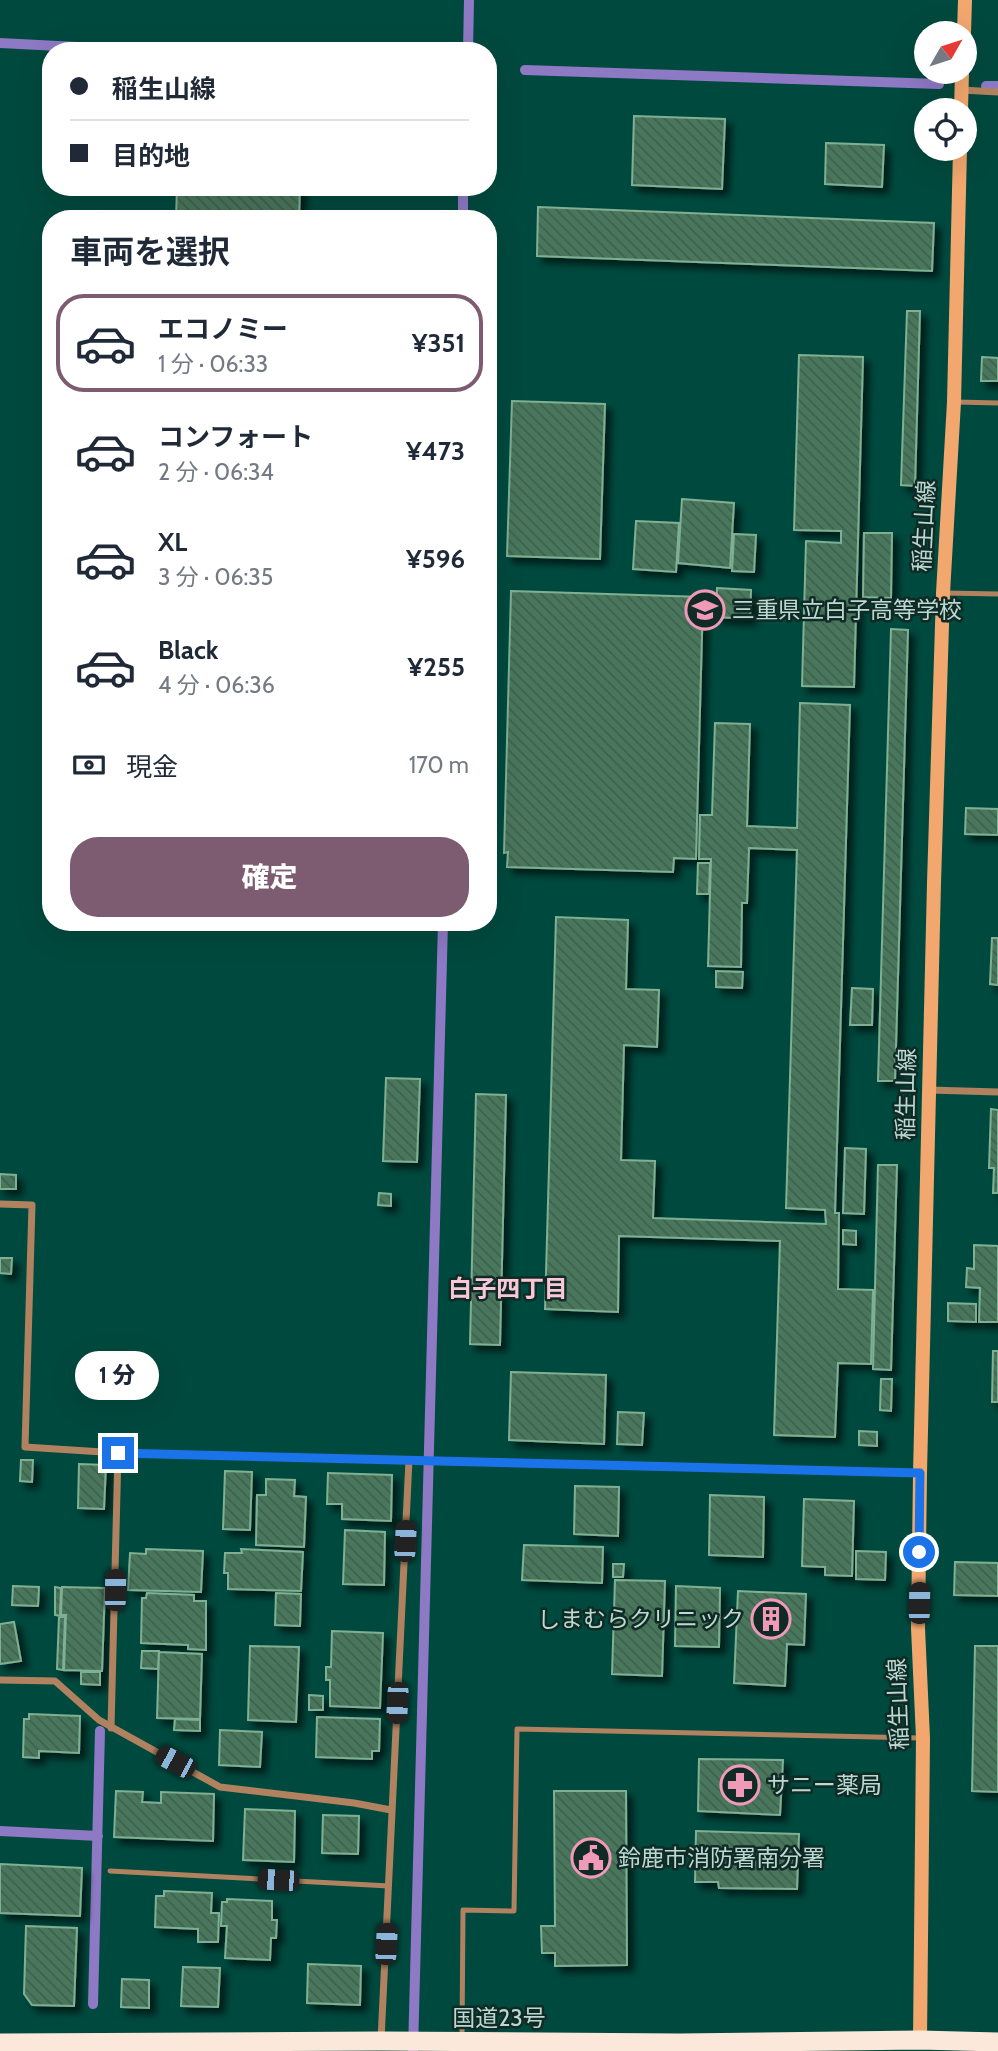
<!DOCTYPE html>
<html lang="ja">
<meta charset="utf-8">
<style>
body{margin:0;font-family:Cabin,"Noto Sans JP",sans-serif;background:#f2f2f3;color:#1f2937;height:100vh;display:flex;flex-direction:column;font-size:26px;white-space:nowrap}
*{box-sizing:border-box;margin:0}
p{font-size:23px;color:#747a83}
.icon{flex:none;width:38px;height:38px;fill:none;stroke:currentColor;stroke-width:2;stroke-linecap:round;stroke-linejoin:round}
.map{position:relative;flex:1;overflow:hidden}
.drawer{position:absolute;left:42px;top:210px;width:455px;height:721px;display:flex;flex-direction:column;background:#fff;border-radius:28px;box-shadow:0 7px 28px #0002}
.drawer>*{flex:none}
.banner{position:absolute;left:42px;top:42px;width:455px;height:154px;border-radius:28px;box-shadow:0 7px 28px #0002;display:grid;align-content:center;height:154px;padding:0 28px;background:#fff}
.needle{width:46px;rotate:51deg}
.fabs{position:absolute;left:914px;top:21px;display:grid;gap:14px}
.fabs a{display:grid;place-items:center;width:63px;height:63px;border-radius:50%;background:#fff;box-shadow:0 7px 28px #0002;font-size:35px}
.end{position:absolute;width:32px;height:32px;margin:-16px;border:9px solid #1a73e8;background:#fff;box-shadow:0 0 0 4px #fff}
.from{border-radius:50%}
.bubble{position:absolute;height:49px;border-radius:24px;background:#fff;box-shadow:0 7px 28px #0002;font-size:23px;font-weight:800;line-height:49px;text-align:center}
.car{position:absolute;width:21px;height:42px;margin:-21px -10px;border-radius:9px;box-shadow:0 0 5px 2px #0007;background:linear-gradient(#222 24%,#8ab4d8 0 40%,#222 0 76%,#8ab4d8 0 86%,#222 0)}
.banner b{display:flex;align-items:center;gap:24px;height:66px;font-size:26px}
.banner b+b{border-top:2px solid #e0e1e3}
.banner i{width:18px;height:18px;background:#1f2937}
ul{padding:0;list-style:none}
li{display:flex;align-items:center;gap:21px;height:98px;margin:0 14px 10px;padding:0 14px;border:4px solid transparent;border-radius:28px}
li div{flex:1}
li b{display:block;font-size:26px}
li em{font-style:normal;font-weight:800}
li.active{border-color:#7d5c71}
li>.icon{width:63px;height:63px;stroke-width:1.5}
h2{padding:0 28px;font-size:32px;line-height:84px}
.pay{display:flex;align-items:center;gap:18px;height:77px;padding:0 28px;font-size:26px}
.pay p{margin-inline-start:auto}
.action{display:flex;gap:14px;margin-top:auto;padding:14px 28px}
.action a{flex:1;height:80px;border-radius:28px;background:#7d5c71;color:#fff;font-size:28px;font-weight:800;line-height:80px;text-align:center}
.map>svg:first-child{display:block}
</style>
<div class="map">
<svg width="998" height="2051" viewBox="0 0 998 2051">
<defs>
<pattern id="building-back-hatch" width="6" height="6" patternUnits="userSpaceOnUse" patternTransform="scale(1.75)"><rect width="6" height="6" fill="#48775c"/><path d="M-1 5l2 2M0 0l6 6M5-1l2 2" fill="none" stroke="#415f4f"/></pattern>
<filter id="shadow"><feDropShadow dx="6" dy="6" stdDeviation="3.5" flood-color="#0009"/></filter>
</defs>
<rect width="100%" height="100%" fill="#00493e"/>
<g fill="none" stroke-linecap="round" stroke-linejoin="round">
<!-- stream -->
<path stroke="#8e79c4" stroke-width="10" d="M0,43L154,51
M468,51L469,0
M525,70L939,84
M986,86H998
M463,219V187
M0,1831L98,1836
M93,2004L100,1731
M413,2051L443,922"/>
</g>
<!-- building -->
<path fill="url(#building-back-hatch)" stroke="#7fb093" stroke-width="2" filter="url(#shadow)" d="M634,116L725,119L722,189L632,185Z
M826,143L884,145L882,187L825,184Z
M177,187H300L299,219H176Z
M538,207L934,223L932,271L537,256Z
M907,311H920L915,486L901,485Z
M799,355L863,357L854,687L802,686L806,541L841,543V531L794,530Z
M982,357L998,358V381H981Z
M512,401L605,404L600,559L507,556Z
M682,499L734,503L730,568L678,563Z
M636,521L679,523L676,572L633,569Z
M864,533H892L891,598L863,597Z
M734,534L756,535L754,572L732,571Z
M717,588L751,590L750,619L716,617Z
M511,591L703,597L696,859L674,858L673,872L507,867L508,852L504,853Z
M891,629L908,630L895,1081H878Z
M800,703L850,705L835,1213H839L838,1289L873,1290L871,1364L838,1363L835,1437L774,1435L780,1241L619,1236L618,1312L545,1309L556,917L628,920L626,989L659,990L657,1047L624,1045L621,1160L655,1161L653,1218L826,1224L825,1210L786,1208L797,850L749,848L747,903H742L741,967L708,966L711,859H699L700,815H712L715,723L750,724L747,826L797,828Z
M966,808L998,809V835L965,834Z
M698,863H710L709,894H697Z
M992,938H998V985L990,984Z
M716,971L743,972L742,988L716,987Z
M852,988L873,989L872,1025H850Z
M386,1078L420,1079L417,1162L383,1161Z
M476,1094L506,1095L500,1345L470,1344Z
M991,1109L998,1110V1193H993L994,1168H989Z
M845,1148L866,1149L864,1214L843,1213Z
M878,1165H897L891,1370L873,1369Z
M0,1174L16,1175V1189H0Z
M379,1193L391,1194V1206L378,1205Z
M843,1230L856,1231V1245L843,1244Z
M974,1245L998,1246V1322H979L980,1288L966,1287L967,1268L974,1269Z
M0,1258H12L11,1274L0,1273Z
M948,1303L976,1304V1322L948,1321Z
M993,1351H998V1402H992Z
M511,1372L606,1375L604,1444L509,1440Z
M881,1379H892L891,1411L880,1410Z
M618,1412L644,1413L642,1445L617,1444Z
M859,1431L877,1432V1446L859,1445Z
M21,1460H33L32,1482L20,1481Z
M79,1464L106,1465L104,1509L78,1508Z
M225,1471L252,1472L250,1530L223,1529Z
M328,1473L392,1475L391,1521L342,1519V1504H327Z
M266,1479L295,1480L294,1496L306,1497L304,1547L256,1545L257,1495H266Z
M575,1486L619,1487L618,1536L574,1534Z
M710,1495L764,1497L763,1557L709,1555Z
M804,1499L854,1501L852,1576L825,1575V1567L802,1566Z
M345,1530L385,1532L384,1585L343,1584Z
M524,1545L603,1547L602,1583L522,1580Z
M146,1549L203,1551L201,1592L128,1590L130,1553L146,1554Z
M241,1549L303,1552L301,1591L228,1589V1573H224L225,1553H242Z
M856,1551L886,1552L885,1580L856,1579Z
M955,1562L998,1563V1596L954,1595Z
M613,1564H624L623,1577H613Z
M615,1580L665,1581L662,1676L612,1674Z
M13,1586L39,1587L38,1606L12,1605Z
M676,1586L720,1588L719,1647L675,1646Z
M55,1587L61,1588L60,1616L55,1615Z
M62,1587L105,1588L102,1671L64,1670L66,1615H61Z
M738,1591L806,1594L804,1645L787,1644L785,1686L734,1683Z
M147,1593L194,1595V1601H206V1650L188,1649V1645L141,1643L142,1598H146Z
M276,1593L301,1594L300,1626L275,1625Z
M59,1617H65L63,1670L57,1669Z
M14,1622L21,1661L0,1664V1624Z
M332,1631L383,1633L380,1708L330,1706V1680H326V1667H331Z
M250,1646L299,1647L296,1722L248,1720Z
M975,1646H998V1792L972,1791Z
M142,1651H159L158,1669L141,1668Z
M159,1652L202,1654L200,1719L157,1718Z
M81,1672H100V1685L81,1684Z
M309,1695L323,1696V1710H309Z
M29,1714L80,1716L79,1753L39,1751V1758L23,1757L24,1719H29Z
M317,1717L380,1719L379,1751H372V1759L316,1757Z
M175,1719L200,1720V1731L174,1730Z
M220,1730L262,1732L260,1767L219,1765Z
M699,1759L783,1760L780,1815L698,1811Z
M116,1791L143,1792L142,1802L161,1803V1792L214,1794L213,1841L114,1837Z
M554,1791H626L627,1965L555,1966V1953H542L541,1926H555Z
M245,1809L295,1811L294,1862L243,1860Z
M323,1815L359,1816L358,1854L322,1853Z
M696,1831L799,1834L797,1889L719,1888L718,1882H695Z
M0,1864L82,1868L80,1916L0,1913Z
M164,1891L212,1893L211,1913H219L218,1942H198V1929L155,1927L156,1896H164Z
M227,1899L272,1901V1920H277L276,1938H271L270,1960L225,1958L227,1926H221L222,1902H227Z
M26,1926L77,1928L74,2006L32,2005L24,1994Z
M308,1964L361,1966L360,2005L307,2003Z
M183,1967L220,1968L218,2007L181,2006Z
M122,1979L149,1980V2008L121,2007Z"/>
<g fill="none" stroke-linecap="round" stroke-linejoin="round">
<!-- service -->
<path stroke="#b1825f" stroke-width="5" d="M956,402L998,403
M945,593L998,594
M110,1871L389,1886
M462,2038L463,1910L514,1911L517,1729L920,1738"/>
<!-- minor -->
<path stroke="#b1825f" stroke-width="7" d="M961,90L998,92
M929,1090L998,1092
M0,1204L32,1205L25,1447L118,1453L920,1473
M0,1680L55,1681L99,1720L220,1787L354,1803L391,1810
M111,1728L118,1453
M381,2040L409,1460"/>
<!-- secondary -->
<path stroke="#f2a76e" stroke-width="14" d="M964,33L965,0
M961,110L962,72
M920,2040L923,1738L918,1628L920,1473L934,883L943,593L954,402L960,149"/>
<!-- trunk -->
<path stroke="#fce8da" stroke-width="19" d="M0,2043L381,2041L680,2043L920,2040L998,2042"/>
</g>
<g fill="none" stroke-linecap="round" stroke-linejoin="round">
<!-- route -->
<path stroke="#1a73e8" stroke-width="9" d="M118,1453L920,1473L919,1552"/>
</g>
<!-- icons -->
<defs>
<g id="school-ring" transform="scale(2.0125)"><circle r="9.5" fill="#102a25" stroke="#f09ab7" stroke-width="1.5"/><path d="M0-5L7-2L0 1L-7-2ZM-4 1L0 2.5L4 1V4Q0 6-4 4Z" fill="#f09ab7"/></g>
<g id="building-ring" transform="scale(2.0125)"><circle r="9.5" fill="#102a25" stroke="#f09ab7" stroke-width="1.5"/><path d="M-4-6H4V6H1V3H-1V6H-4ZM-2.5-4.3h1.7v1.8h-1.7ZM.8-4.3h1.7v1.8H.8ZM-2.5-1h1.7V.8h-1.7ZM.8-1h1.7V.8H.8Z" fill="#f09ab7"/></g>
<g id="pharmacy-ring" transform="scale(2.0125)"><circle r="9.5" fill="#102a25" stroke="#f09ab7" stroke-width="1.5"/><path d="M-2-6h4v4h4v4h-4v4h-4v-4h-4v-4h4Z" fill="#f09ab7"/></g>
<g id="civic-ring" transform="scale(2.0125)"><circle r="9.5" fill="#102a25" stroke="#f09ab7" stroke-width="1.5"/><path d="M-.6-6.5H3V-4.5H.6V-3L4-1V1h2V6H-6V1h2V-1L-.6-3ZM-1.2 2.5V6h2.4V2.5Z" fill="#f09ab7"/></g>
</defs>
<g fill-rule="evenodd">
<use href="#school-ring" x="705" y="610"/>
<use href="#building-ring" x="771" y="1619"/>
<use href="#pharmacy-ring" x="740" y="1785"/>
<use href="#civic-ring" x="591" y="1858"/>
</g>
<g text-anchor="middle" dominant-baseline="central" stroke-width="5" stroke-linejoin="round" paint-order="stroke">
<!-- street labels -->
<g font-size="23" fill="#bbd9d1" stroke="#102a25">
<text transform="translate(924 526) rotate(-87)">稲生山線</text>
<text transform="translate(906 1094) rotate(-89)">稲生山線</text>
<text transform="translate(898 1704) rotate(-92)">稲生山線</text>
<text x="499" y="2018">国道23号</text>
</g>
<!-- poi labels -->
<g font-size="23" fill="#bbd9d1" stroke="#102a25" text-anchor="start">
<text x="732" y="610">三重県立白子高等学校</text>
<text x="744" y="1619" text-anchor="end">しまむらクリニック</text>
<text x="767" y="1785">サニー薬局</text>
<text x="618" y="1858">鈴鹿市消防署南分署</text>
</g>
<!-- neighbourhood labels -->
<g font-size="24" font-weight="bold" fill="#f9c7d7" stroke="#102a25">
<text x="508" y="1288">白子四丁目</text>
</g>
</g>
</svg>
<div class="fabs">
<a><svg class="needle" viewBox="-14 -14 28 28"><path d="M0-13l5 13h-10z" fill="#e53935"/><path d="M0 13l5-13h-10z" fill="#747a83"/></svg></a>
<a><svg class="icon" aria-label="locate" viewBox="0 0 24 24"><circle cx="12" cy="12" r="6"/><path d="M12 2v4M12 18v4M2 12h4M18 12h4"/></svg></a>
</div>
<i class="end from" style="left:919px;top:1552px"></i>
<i class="end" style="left:118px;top:1453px"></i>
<div class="bubble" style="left:75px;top:1351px;width:84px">1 分</div>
<i class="car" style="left:405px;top:1541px;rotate:3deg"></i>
<i class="car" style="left:115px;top:1590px;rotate:1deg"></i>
<i class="car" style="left:919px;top:1603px;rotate:1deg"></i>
<i class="car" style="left:397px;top:1703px;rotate:183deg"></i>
<i class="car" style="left:175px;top:1762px;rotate:298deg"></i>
<i class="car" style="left:278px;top:1880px;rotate:273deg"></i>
<i class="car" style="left:386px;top:1944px;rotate:3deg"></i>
<div class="banner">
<b><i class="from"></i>稲生山線</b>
<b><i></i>目的地</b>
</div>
<section class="drawer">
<h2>車両を選択</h2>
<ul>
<li class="active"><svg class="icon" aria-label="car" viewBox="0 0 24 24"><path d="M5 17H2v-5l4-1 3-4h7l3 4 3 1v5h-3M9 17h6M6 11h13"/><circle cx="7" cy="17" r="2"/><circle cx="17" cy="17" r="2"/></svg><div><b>エコノミー</b><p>1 分 · 06:33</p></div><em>¥351</em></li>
<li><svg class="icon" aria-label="car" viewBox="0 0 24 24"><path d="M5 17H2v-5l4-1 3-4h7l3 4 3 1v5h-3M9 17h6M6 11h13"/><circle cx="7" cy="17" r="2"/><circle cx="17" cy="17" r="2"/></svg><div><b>コンフォート</b><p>2 分 · 06:34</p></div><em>¥473</em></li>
<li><svg class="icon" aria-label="car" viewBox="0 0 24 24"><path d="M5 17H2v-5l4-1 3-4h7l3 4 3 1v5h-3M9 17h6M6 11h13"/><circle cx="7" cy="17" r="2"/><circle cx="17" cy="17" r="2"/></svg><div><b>XL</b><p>3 分 · 06:35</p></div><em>¥596</em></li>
<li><svg class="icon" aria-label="car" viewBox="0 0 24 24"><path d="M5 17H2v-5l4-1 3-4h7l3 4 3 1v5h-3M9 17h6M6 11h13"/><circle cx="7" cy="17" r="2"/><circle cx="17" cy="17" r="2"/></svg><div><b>Black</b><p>4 分 · 06:36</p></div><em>¥255</em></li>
</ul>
<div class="pay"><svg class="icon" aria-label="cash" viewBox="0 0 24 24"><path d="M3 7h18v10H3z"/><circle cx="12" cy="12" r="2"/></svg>現金<p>170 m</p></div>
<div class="action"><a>確定</a></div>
</section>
</div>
